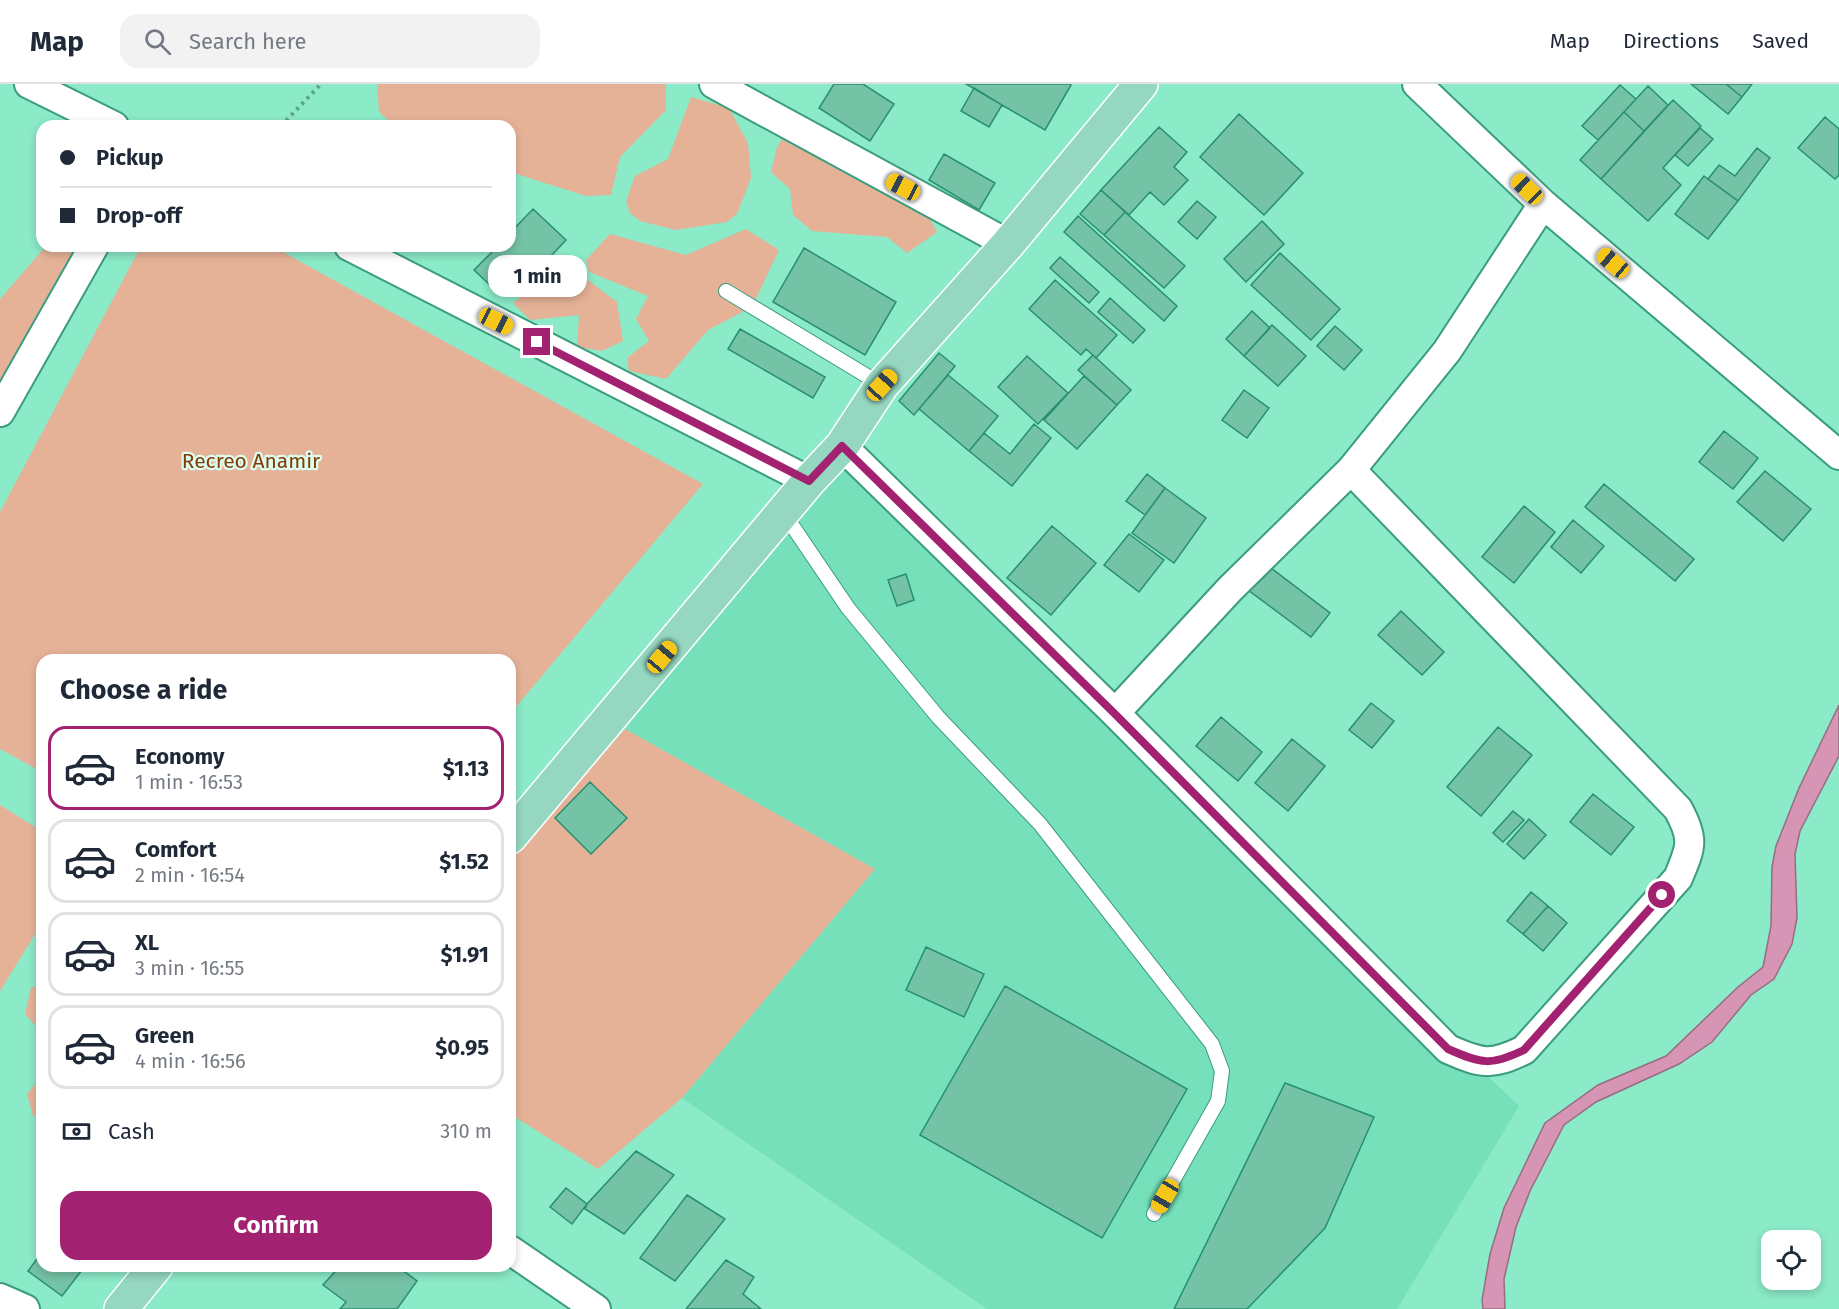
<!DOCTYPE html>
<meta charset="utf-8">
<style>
body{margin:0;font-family:"Fira Sans",sans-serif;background:#f2f2f3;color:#1f2937;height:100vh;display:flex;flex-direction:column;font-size:22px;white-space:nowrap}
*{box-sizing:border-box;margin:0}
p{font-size:20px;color:#747a83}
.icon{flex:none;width:33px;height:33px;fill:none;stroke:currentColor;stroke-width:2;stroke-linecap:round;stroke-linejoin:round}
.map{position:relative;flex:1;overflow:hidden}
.side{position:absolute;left:36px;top:570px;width:480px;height:618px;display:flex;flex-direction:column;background:#fff;border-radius:18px;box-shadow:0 3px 9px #0003}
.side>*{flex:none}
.hud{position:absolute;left:36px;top:36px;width:480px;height:132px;border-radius:18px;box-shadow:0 3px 9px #0003;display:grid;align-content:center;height:132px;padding:0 24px;background:#fff}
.fabs{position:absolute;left:1761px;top:1146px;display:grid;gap:12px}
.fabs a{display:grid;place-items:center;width:60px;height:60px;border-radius:12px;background:#fff;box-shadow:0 3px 9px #0003;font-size:30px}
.end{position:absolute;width:27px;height:27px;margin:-14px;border:8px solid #a22171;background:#fff;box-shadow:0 0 0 3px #fff}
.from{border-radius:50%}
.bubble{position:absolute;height:42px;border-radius:18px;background:#fff;box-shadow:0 3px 9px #0003;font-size:20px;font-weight:700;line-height:42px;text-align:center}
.car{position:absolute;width:18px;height:36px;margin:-18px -9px;border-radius:8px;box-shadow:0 0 4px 2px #0007;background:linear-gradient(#f5c518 24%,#345 0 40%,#f5c518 0 76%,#345 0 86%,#f5c518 0)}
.hud b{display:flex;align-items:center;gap:21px;height:57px;font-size:22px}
.hud b+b{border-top:2px solid #e0e1e3}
.hud i{width:15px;height:15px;background:#1f2937}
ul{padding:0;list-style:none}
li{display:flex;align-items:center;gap:18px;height:84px;margin:0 12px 9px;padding:0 12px;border:3px solid #e0e1e3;border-radius:18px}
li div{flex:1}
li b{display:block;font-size:22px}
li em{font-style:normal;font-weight:700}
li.selected{border-color:#a22171}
li>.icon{width:54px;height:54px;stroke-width:1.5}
h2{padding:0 24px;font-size:27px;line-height:72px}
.pay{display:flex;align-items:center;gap:15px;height:66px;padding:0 24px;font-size:22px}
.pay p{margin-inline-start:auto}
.button{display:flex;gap:12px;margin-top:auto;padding:12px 24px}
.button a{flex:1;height:69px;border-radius:18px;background:#a22171;color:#fff;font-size:24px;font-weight:700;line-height:69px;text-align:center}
header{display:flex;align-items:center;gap:36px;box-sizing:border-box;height:84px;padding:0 30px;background:#fff;border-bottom:2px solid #e0e1e3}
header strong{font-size:28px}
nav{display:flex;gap:33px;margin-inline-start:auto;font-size:21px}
.search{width:420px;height:54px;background:#f2f2f3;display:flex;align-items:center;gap:15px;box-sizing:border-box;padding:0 21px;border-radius:18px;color:#747a83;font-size:22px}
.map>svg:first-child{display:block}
</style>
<header>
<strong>Map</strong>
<div class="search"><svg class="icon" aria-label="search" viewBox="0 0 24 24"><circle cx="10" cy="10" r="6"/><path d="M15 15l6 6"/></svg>Search here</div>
<nav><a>Map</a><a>Directions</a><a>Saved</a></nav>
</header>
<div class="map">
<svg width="1839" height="1225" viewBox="0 0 1839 1225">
<rect width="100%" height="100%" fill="#8beac7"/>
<!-- built -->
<path fill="#75e0ba" d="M834,370L1519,1022L1397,1225H987L682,1014L875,785L625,645Z"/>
<!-- green -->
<path fill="#e5b298" d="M377,0H666V26L620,73L611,111L586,112L510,88V42H414L389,37L379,28Z
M691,13L729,24L748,59L751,94L737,130L727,138L676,146L640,137L630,129L626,117L635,92L668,75Z
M791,41L869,67L912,102L937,148L907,169L887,153L812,147L793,131L790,105L771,88L777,63Z
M746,145L779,166L752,223L708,246L666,295L629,287L627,274L649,257L636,235L648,212L589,188L586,176L610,150L686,171Z
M46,162H79L14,272L0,312V215Z
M141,162H272L703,400L510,630V576H42V688L0,665V428Z
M563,177L617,218L623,257L602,267L577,263L579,231L530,236L513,219Z
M625,645L875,785L682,1014L598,1085L510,1030V776Z
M0,721L42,747V839L0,907Z
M31,903H42V986L41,948L25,930Z
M42,991V1034L33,1032L27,1010Z"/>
<!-- water -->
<path fill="#d695b5" stroke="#966d81" stroke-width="1.5" d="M1839,621V672L1800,747L1795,770L1797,834L1792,860L1774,895L1751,911L1712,958L1679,980L1596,1018L1564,1041L1530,1107L1516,1143L1504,1195L1505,1225H1483L1482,1216L1490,1170L1504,1124L1545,1039L1598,1001L1666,972L1738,903L1763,883L1771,842L1772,783L1776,762L1799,704Z"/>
<!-- building -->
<path fill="#75c3a6" stroke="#288f70" stroke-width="1.5" d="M834,0H863L894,20L870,57L819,24Z
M966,0H1070L1071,1L1045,46Z
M1691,0H1726L1742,13L1728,30Z
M1726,0H1752L1742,13Z
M1620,1L1636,15L1598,56L1582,42Z
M1648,2L1668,21L1644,47L1624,28Z
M974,4L1002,21L989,43L961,27Z
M1673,16L1701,42L1663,84L1681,101L1648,137L1601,95Z
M1624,28L1644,47L1601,95L1580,76Z
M1239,30L1303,89L1264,131L1200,73Z
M1825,33L1839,45V91L1835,95L1798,64Z
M1159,43L1187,68L1174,83L1188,96L1164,121L1150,108L1129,131L1101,106Z
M1700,44L1713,55L1688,82L1675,71Z
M1757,64L1770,74L1738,117L1708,95L1719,81L1735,92Z
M944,70L995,99L979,126L929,96Z
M1704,92L1738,117L1708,155L1675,130Z
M1101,106L1125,128L1104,151L1080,130Z
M1197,117L1216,133L1197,155L1178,138Z
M533,125L566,156L523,202L507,187L492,203L474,186L498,162H510V149Z
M1125,128L1185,182L1164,204L1104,151Z
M1078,132L1177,222L1164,237L1064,148Z
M1262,137L1284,160L1246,198L1224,175Z
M804,164L896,218L865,271L773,218Z
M1280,169L1340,225L1311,256L1251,201Z
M1060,173L1099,208L1089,219L1050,184Z
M1055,196L1117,251L1096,274L1086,265L1081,271L1029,225Z
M1110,214L1145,246L1133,259L1098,228Z
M1252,227L1270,244L1244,272L1226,255Z
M1272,241L1306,272L1278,302L1244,272Z
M1335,242L1362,266L1344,286L1317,262Z
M740,245L825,293L813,314L728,265Z
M939,269L955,282L914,331L899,317Z
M1093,271L1131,306L1117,321L1078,286Z
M1027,272L1068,309L1038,340L998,303Z
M948,291L998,332L969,367L919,325Z
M1084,292L1117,321L1077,365L1044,336Z
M1244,306L1269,324L1247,354L1222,336Z
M1034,340L1051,354L1012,402L969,367L984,349L1010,370Z
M1724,347L1758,374L1733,405L1699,378Z
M1765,387L1811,425L1783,457L1737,418Z
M1147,390L1165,404L1145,431L1126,417Z
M1604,400L1694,475L1675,497L1585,423Z
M1165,404L1206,434L1174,479L1132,449Z
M1524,422L1555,448L1514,499L1482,473Z
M1573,436L1604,462L1581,489L1551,463Z
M1052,442L1096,479L1051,531L1007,494Z
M1129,450L1164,476L1139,508L1104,481Z
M1267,481L1330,529L1311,553L1248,506Z
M906,490L914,516L897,522L888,496Z
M1401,527L1444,568L1422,591L1378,551Z
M1371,619L1394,637L1372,664L1349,646Z
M1221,633L1262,668L1238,697L1196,662Z
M1498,643L1532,671L1481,732L1447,703Z
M1292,655L1325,682L1288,727L1255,699Z
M590,698L627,734L591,770L555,734Z
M1593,710L1634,743L1611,771L1570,738Z
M1513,727L1524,736L1503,758L1493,749Z
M1529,735L1546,751L1524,775L1507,760Z
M1531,808L1548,822L1523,850L1507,837Z
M1548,822L1567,839L1543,867L1523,850Z
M926,863L984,890L964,933L906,906Z
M1005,902L1187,1005L1102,1154L920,1051Z
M1285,999L1374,1033L1325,1144L1247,1225H1174Z
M636,1067L674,1091L624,1150L585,1125L587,1120Z
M566,1104L587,1120L572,1140L550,1123Z
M687,1111L725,1135L675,1197L640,1174Z
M42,1168V1182H85L62,1212L28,1187Z
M726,1176L754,1193L743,1210L761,1225H686Z
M340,1182H397L417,1197L397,1225H340L346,1218L323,1201Z"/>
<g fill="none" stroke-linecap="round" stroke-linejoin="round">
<!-- lane casing -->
<g stroke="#3a9d7d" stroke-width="16">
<path id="lane" d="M726,207L882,301
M783,428L848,524L938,633L1040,740L1212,960L1222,987L1218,1017L1154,1130"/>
</g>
<!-- street casing -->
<g stroke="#3a9d7d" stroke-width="32">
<path id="street" d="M29,0L114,42
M714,0L1008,160
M1543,120L1839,371
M349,162L809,397
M0,328L94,162
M842,362L1115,629L1448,965C1482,980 1491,982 1524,966L1678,794C1691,763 1695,756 1678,725L1351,386
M1115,629L1230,505L1351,386L1447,267L1543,120L1417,0
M510,1166L596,1225
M0,1214L25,1225"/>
</g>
<!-- primary casing -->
<g stroke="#fff" stroke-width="36">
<path id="primary" d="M510,753L809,397L842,362L882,301L1008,160L1141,0
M121,1225L156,1182"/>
</g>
<!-- path -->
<path stroke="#5ea389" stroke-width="4" stroke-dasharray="3 4.5" stroke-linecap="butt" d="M281,42L321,0"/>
<!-- lane -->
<use href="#lane" stroke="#fff" stroke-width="14"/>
<!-- street -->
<use href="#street" stroke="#fff" stroke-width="28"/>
<!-- primary -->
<use href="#primary" stroke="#95d7c1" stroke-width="33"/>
</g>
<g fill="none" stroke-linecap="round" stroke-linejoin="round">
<!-- route -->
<path stroke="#a22171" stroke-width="8" d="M537,258L809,397L842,362L1115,630L1448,965C1482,980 1491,982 1524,966L1662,811"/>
</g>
<g text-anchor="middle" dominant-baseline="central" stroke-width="4.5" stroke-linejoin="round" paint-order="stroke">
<!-- park labels -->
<g font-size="21" fill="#863b04" stroke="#dbfef0">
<text x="251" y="377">Recreo Anamir</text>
</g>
</g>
</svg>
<div class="fabs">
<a><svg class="icon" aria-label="locate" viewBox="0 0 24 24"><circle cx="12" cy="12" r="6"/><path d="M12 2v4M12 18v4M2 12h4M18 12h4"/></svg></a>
</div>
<i class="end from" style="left:1662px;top:811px"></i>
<i class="end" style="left:537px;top:258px"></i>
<div class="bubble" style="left:488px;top:171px;width:99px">1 min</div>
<i class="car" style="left:903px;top:103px;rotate:298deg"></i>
<i class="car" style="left:1527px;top:105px;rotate:314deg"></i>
<i class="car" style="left:1613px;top:179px;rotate:310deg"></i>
<i class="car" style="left:496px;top:237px;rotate:117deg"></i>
<i class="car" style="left:882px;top:301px;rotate:42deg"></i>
<i class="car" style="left:662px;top:573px;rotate:40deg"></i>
<i class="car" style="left:1165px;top:1112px;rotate:210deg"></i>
<div class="hud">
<b><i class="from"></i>Pickup</b>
<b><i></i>Drop-off</b>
</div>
<section class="side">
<h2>Choose a ride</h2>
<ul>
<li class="selected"><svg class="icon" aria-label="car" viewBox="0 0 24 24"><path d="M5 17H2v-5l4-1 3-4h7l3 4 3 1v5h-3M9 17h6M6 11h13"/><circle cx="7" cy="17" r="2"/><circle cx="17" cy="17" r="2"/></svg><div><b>Economy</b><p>1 min · 16:53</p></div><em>$1.13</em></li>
<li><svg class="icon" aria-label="car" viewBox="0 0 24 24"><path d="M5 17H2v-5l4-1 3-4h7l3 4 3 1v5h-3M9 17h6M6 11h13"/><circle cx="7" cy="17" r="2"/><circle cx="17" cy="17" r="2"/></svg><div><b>Comfort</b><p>2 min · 16:54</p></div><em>$1.52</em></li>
<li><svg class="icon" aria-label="car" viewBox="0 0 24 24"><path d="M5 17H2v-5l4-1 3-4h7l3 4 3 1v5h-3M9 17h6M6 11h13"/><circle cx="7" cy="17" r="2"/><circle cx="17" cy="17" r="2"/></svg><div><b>XL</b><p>3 min · 16:55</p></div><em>$1.91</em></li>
<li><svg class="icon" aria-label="car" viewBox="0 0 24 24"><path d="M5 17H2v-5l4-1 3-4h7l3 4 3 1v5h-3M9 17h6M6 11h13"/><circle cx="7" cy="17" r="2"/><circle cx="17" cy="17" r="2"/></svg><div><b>Green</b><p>4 min · 16:56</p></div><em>$0.95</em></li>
</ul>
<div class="pay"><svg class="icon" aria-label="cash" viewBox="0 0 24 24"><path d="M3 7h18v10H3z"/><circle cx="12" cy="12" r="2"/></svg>Cash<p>310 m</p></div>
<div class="button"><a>Confirm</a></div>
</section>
</div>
